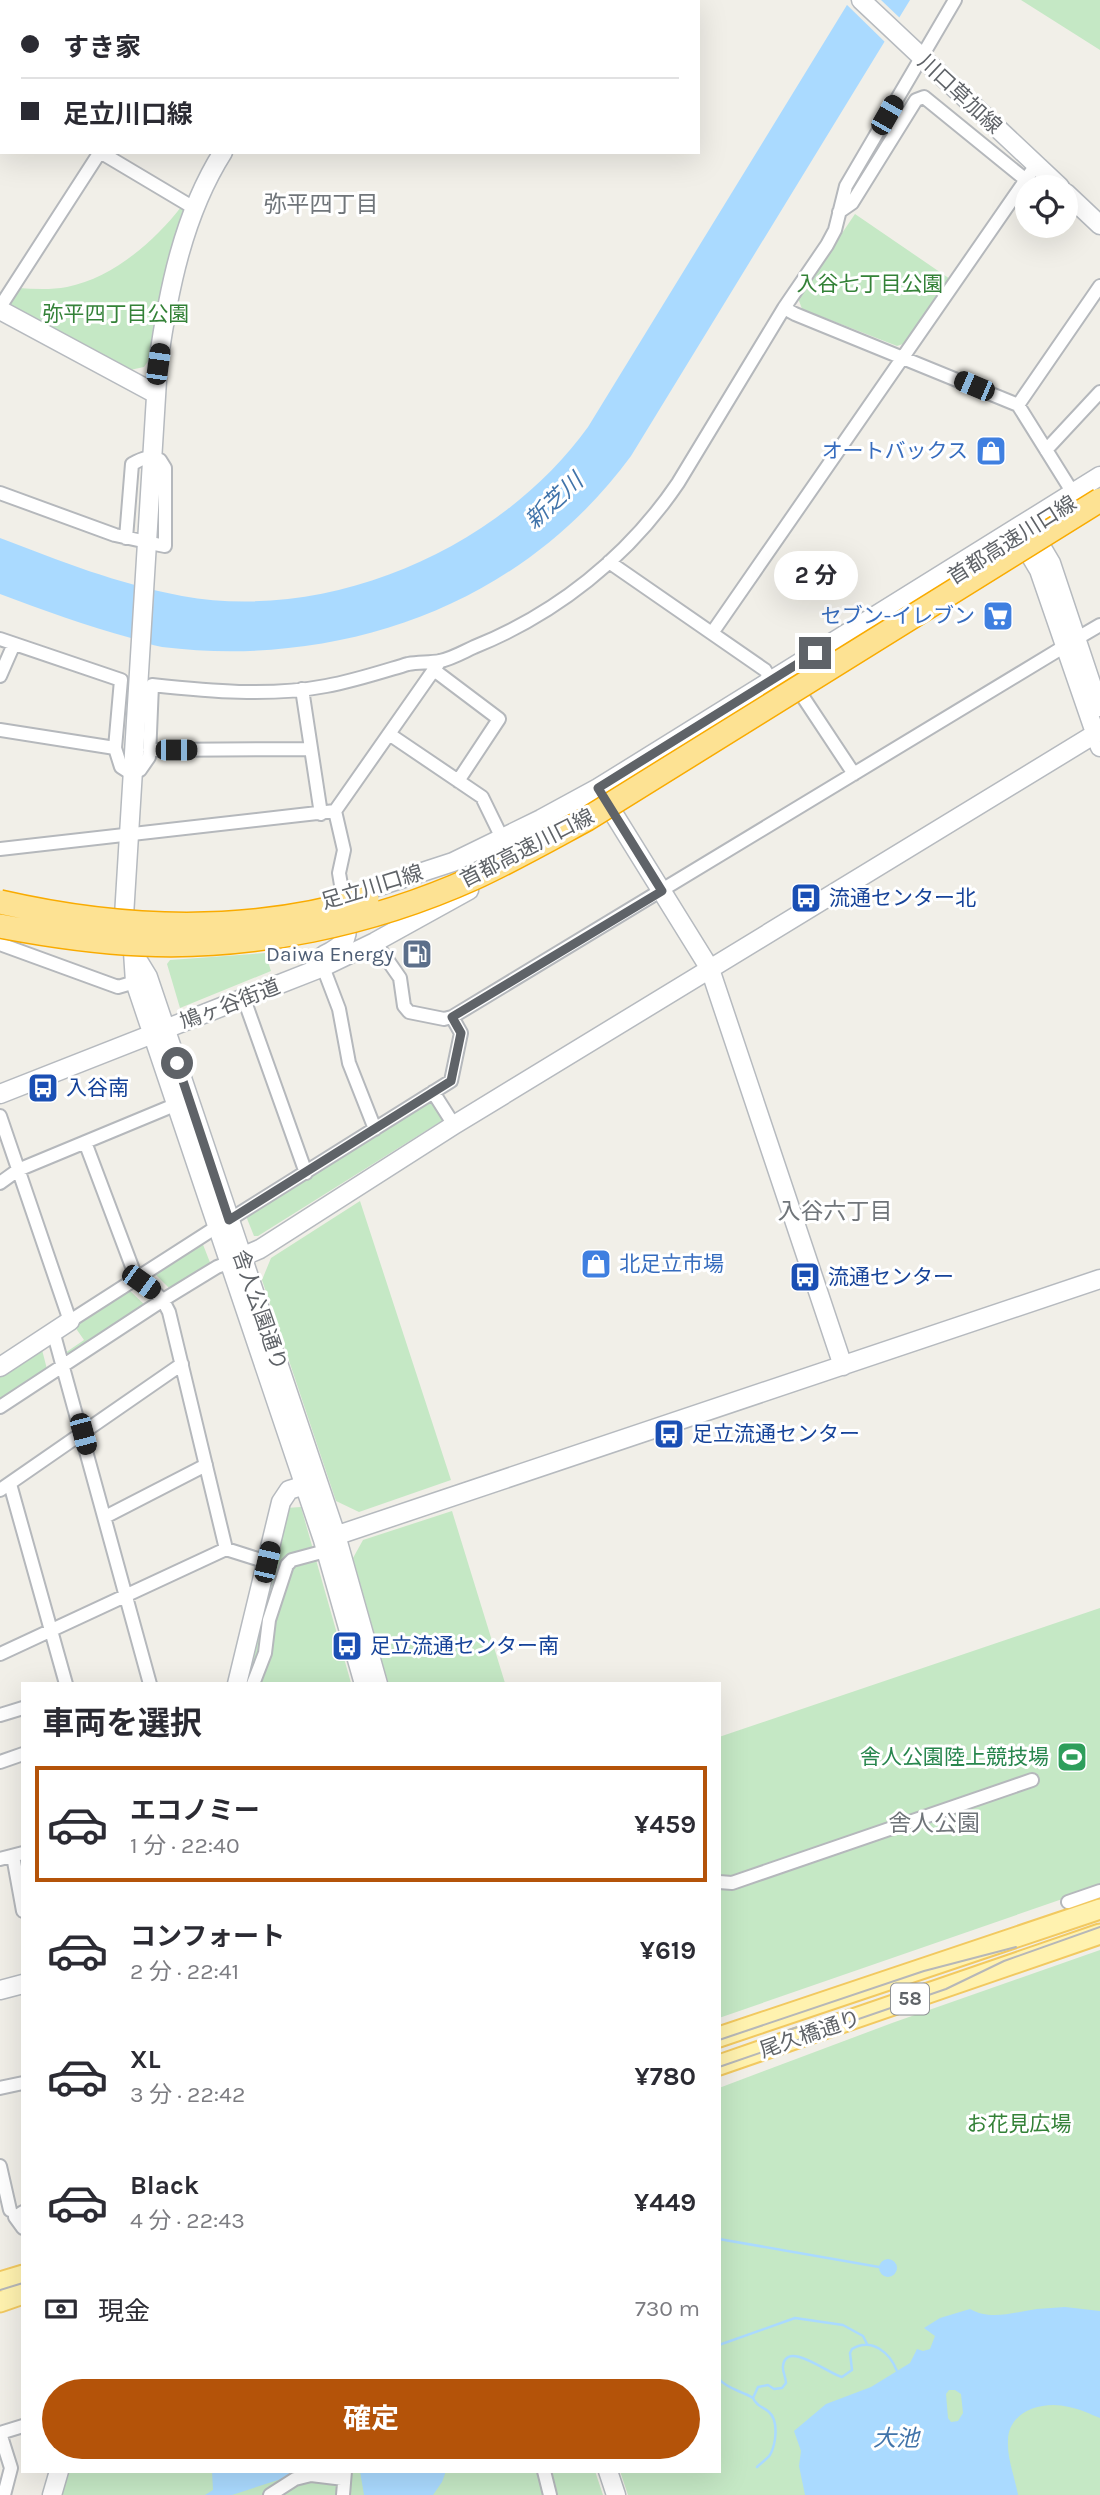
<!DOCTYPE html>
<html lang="ja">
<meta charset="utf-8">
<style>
body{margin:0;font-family:Karla,"Noto Sans JP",sans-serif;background:#f7f7f7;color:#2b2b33;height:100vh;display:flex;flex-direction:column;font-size:26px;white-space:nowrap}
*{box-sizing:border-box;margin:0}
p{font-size:23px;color:#7c7c81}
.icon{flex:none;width:38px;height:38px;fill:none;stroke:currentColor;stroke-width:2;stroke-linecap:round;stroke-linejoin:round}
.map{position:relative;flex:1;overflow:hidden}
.panel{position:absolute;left:21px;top:1682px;width:700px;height:791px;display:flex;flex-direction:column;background:#fff;border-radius:0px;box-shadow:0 7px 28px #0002}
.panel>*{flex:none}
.banner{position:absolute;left:0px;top:0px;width:700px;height:154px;box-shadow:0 7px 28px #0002;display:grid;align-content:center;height:154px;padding:0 21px;background:#fff}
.fabs{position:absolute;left:1015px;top:175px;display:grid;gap:14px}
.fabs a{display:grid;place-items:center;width:63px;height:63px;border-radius:50%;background:#fff;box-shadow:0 7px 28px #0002;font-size:35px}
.end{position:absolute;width:32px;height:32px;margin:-16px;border:9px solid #5f6368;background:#fff;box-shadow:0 0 0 4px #fff}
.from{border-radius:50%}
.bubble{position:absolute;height:49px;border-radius:24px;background:#fff;box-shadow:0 7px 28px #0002;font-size:23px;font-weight:700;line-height:49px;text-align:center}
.car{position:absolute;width:21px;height:42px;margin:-21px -10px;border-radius:9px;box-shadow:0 0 5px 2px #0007;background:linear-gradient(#222 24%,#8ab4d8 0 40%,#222 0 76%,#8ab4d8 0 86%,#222 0)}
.banner b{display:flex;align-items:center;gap:24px;height:66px;font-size:26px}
.banner b+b{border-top:2px solid #e1e1e2}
.banner i{width:18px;height:18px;background:#2b2b33}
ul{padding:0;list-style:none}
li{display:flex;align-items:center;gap:21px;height:116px;margin:0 14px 10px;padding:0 7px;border:4px solid transparent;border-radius:0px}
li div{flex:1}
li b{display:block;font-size:26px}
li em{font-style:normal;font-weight:700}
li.current{border-color:#b45309}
li>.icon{width:63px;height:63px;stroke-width:1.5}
h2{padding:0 21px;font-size:32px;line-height:84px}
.pay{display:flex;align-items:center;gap:18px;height:77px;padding:0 21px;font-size:26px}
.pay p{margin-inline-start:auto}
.button{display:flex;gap:14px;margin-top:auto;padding:14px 21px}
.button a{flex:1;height:80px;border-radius:42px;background:#b45309;color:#fff;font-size:28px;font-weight:700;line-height:80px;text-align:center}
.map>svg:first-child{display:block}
</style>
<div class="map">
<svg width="1100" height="2495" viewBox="0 0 1100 2495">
<rect width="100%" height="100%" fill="#f1efe8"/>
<!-- green -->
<path fill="#c5e8c5" d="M1021,0H1100V50Z
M181,207L187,211L151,357L144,367L130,370L8,305L18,288C34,289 51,290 67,287C112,278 154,242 181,207Z
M855,214L950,279L903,344L897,346L802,309L798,298Z
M265,953L271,971L180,1008L167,964L170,960Z
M430,1101L443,1120L258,1236H254L246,1216Z
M360,1201L451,1480L359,1512L336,1501L262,1280L271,1258Z
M202,1242L211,1265L171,1290L154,1273Z
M128,1289L146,1306L68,1355L65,1353L84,1340L75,1327L59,1333Z
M41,1346L47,1369L0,1401V1374Z
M301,1507L351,1683L245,1684L286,1508Z
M452,1511L505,1683H388L353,1558L363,1540Z
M1100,1608V1886L719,2018V1737Z
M1100,1950V2495H628L620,2471H719V2088L892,2023Z
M69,2471H595L603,2495H62Z"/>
<!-- water -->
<path fill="#aadaff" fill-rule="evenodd" d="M850,0H910L631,456C522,605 342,669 162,647C151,645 141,641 131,638C86,626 43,610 0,594V538C60,561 118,584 182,596C331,623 501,548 588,427Z
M879 2268a9 9 0 1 1 18 0a9 9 0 1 1-18 0Z
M1065,2307L1100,2311V2418C1090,2414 1080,2409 1069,2407C1043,2400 1008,2411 1008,2441C1007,2459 1015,2477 1018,2495H805L799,2466L801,2451L794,2431L826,2404L871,2387L910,2363L917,2349L923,2351L930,2349L935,2336L924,2328L940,2318L970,2309C991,2321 1014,2312 1037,2309C1046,2308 1056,2308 1065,2307ZM949,2390H955L961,2394L963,2413L958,2421L951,2422L948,2418L946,2394Z
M212,2471H289L290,2473L306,2471L232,2495H205L213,2490Z
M360,2471H446L442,2482L433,2495H364Z"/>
<!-- pier -->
<path fill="#f1efe8" d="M846,0H881L902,20L887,44L844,2Z"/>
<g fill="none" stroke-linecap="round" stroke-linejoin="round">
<!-- stream -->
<path stroke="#aadaff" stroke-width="2.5" d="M719,2239L879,2267
M719,2345L795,2318L843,2325L863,2336L867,2344
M719,2379C727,2389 742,2391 753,2398
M757,2467C761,2463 767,2459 770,2455C776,2444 779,2421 769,2412C762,2406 757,2407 753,2398L758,2387L768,2385L774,2389L782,2388L786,2383C786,2377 782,2371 783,2366C786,2339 830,2375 842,2377L852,2370L850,2353L852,2349C872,2337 890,2353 897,2371"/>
<!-- street casing -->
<g stroke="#b5b8bc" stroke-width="16">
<path id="street" d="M223,0L226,2
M82,2L83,0
M199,2L200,0
M0,93L2,94
M0,127L2,125
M100,152L194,208
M839,212L852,203L916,100L924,97L1026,180
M0,307L100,152
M784,308L795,314L1018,405L1073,493
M1018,405L1100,286
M1046,450L1100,392
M0,493L115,535L138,540
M126,538L132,464C143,458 148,456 160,460L165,468V546L155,544
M609,562L765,670L771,680
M712,633L1036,165
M0,639L121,680L115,748L121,767L132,774L140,770L149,757L152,685C209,691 269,697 326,686C354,681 381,672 408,664C419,662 429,663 440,661C451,659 463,652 474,647C556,614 628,557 678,483L784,308L827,245L835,230L846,186L955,0
M1076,639L1100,625
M434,670L499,719L458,781
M0,676L14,644
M302,689L321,814
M803,697L854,774
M0,730L115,748
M389,734L482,797L502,838
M149,750L309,749
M335,811L344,850L339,873L343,897
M0,849L335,811L440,661
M375,942L400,978L404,1006L409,1012L444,1019L452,1017L1065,646
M0,944L118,987L135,982
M323,967L339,1009L349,1063L375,1129
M244,999L306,1173
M433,1092L454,1125
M0,1116L70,1321L218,1226
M85,1142L134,1272C146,1289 160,1291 169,1312L226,1549
M0,1183L18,1170L177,1104
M229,1220L451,1081L461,1033L452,1017
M53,1331L150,1684
M0,1407L163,1300L217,1267L230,1262
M10,1484L66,1684
M0,1490L182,1364
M105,1517L206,1465
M0,1654L226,1549L267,1562
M253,1684L265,1653L269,1620L287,1565L292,1560L318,1553
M0,1715L23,1708
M0,1762L23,1754
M13,1856L23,1911
M0,1859L23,1853
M719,1882L732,1883L1032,1780
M1068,1902L1100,1891
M0,2088L23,2083
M0,2166L10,2210
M23,2212L15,2217L23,2228
M0,2433L11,2468L4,2495
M0,2433L23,2426
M544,2471L550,2495
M270,2495L295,2479L311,2475L344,2479
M343,2495L345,2471"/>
</g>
<!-- secondary casing -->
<g stroke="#b6babf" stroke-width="21">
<path id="secondary" d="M861,0L1060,187
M320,2L321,0
M223,152C183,215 168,292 158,364L124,916L133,952L135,982L323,1540L364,1684
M1066,193L1100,225
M0,310L156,394
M1032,531L1051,563L1099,707
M1021,535V540L1039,570L1100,747
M602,795L710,969L843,1366
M349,896L453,862L541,819L598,788L1100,476
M134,954L148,977L336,1535L378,1684
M324,955C349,943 349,936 345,911
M0,1094L323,967L375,942L469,890
M230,1262L260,1249L454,1125L1100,731
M0,1367L70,1321
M323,1540L1100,1279
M237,1684L281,1502L289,1490L305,1485
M0,1990L23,1984
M608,2471L616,2495
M52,2495L59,2471"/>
</g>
<!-- primary casing -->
<g stroke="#f2c960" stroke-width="23">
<path id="primary" d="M719,2037L1100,1909
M719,2065L1100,1934
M0,2282L23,2275
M0,2302L23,2294"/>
</g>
<!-- street -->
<use href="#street" stroke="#fff" stroke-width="12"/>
<!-- secondary -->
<use href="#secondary" stroke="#fff" stroke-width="18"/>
<!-- primary -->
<use href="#primary" stroke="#fff2af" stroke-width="19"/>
<!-- tram -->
<path stroke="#b6b7b8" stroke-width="2" d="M783,2032L818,2020
M719,2040L924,1971L1016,1947
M719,2067L946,1989L1004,1961L1100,1927
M0,2290L23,2283"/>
<!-- highway-bridge casing -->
<g stroke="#f9ab00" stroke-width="26" stroke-linecap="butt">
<path id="highway-bridge" d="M0,902C122,930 246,935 367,899
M0,926C47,935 95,942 142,944C254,949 372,924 474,878C513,860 550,839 587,819L1100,500"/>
</g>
<!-- highway-bridge -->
<use href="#highway-bridge" stroke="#fde293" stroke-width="23"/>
</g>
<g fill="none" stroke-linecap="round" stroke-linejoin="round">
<!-- route -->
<path stroke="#5f6368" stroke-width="9" d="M177,1063L229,1220L451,1081L461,1033L452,1017L662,891L598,788L815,653"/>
</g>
<!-- icons -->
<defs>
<g id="shop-square" transform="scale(1.575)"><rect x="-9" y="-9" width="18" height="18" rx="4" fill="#3f7fe0" stroke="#fff"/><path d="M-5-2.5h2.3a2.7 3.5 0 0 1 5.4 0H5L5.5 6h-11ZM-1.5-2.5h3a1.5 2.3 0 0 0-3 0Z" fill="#fff"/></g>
<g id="supermarket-square" transform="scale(1.575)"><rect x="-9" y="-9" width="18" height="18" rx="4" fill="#3f7fe0" stroke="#fff"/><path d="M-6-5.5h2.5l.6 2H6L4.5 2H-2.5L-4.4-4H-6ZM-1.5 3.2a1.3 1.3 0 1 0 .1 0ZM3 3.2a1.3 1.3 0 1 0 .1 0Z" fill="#fff"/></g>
<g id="bus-square" transform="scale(1.575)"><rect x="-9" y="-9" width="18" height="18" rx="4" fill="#1a4fb4" stroke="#fff"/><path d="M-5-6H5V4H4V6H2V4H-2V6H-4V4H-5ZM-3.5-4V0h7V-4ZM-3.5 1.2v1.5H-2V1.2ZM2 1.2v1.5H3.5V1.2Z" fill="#fff"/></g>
<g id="fuel-square" transform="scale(1.575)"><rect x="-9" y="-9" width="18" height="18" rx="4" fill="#5c6f8a" stroke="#fff"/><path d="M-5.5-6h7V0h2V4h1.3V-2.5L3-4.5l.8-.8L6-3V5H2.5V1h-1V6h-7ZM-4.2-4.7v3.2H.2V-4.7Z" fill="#fff"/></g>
<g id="stadium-square" transform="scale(1.575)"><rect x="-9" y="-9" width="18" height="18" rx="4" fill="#2e9e5b" stroke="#fff"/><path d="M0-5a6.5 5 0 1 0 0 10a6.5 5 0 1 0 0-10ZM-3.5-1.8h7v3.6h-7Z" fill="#fff"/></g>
</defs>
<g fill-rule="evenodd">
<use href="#shop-square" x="991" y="451"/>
<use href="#supermarket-square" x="998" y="616"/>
<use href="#bus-square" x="806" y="898"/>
<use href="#fuel-square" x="417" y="954"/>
<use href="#bus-square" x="43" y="1088"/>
<use href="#shop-square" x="596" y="1264"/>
<use href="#bus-square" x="805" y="1277"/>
<use href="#bus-square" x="669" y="1434"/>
<use href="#bus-square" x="347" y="1646"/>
<use href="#stadium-square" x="1072" y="1757"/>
</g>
<g text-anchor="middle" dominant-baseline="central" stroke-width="6" stroke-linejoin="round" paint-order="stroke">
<!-- shield labels -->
<rect fill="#fff" stroke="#8f9295" stroke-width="2" x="891" y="1983.5" width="38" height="31" rx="5"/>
<g font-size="19" font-weight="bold" fill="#5f6368">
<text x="910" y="1999">58</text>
</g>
<!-- street labels -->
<g font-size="21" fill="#5f6368" stroke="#fff">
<text transform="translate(960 94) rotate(43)">川口草加線</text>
<text transform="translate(1012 540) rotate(-32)">首都高速川口線</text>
<text transform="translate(527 848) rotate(-27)">首都高速川口線</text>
<text transform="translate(372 887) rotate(-17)">足立川口線</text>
<text transform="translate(230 1004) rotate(-21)">鳩ヶ谷街道</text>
<text transform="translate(260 1310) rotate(71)">舎人公園通り</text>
<text transform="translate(810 2034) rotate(-19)">尾久橋通り</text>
</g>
<!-- park labels -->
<g font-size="21" fill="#348238" stroke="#fff">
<text x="870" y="284">入谷七丁目公園</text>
<text x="116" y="314">弥平四丁目公園</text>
<text x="1019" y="2124">お花見広場</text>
</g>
<!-- shop labels -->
<g font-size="21" fill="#366cbe" stroke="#fff" text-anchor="end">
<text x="968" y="451">オートバックス</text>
<text x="975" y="616">セブン-イレブン</text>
<text x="619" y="1264" text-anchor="start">北足立市場</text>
</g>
<!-- transit labels -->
<g font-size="21" fill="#164399" stroke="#fff" text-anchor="start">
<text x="829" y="898">流通センター北</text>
<text x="66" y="1088">入谷南</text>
<text x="828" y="1277">流通センター</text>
<text x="692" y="1434">足立流通センター</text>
<text x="370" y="1646">足立流通センター南</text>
</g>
<!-- service labels -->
<g font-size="21" fill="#4e5e75" stroke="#fff" text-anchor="end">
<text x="394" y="954">Daiwa Energy</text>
</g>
<!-- leisure labels -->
<g font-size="21" fill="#27864d" stroke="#fff" text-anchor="end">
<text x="1049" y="1757">舎人公園陸上競技場</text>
</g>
<!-- neighbourhood labels -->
<g font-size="23" fill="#70757a" stroke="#fff">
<text x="321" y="204">弥平四丁目</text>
<text x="835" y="1211">入谷六丁目</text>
<text x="934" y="1823">舎人公園</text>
</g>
<!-- water labels -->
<g font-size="23" font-style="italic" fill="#4174aa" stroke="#fff">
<text transform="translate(554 501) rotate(-43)">新芝川</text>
<text x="896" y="2438">大池</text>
</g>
</g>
</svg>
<div class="fabs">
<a><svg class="icon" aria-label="locate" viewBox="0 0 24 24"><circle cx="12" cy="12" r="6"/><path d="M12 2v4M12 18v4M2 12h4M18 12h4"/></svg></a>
</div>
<i class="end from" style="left:177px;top:1063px"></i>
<i class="end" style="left:815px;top:653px"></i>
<div class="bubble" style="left:774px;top:551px;width:84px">2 分</div>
<i class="car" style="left:887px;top:115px;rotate:30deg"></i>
<i class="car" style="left:158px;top:364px;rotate:8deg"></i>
<i class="car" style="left:974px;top:386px;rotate:293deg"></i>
<i class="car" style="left:176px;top:750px;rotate:90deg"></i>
<i class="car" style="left:141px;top:1282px;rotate:126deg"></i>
<i class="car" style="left:83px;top:1434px;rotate:165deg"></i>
<i class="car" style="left:267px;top:1562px;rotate:13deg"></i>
<div class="banner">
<b><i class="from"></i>すき家</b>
<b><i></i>足立川口線</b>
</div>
<section class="panel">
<h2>車両を選択</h2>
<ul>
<li class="current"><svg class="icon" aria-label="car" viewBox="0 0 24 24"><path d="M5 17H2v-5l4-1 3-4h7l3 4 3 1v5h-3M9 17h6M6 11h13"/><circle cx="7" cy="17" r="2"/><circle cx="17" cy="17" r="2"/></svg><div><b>エコノミー</b><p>1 分 · 22:40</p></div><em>¥459</em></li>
<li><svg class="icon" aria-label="car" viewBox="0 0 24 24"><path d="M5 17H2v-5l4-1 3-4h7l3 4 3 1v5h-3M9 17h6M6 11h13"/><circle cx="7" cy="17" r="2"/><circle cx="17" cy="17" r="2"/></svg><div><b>コンフォート</b><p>2 分 · 22:41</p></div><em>¥619</em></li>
<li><svg class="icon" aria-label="car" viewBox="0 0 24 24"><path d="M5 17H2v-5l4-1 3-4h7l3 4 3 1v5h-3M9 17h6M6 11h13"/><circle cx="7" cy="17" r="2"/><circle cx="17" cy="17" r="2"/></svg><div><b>XL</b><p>3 分 · 22:42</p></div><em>¥780</em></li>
<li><svg class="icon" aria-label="car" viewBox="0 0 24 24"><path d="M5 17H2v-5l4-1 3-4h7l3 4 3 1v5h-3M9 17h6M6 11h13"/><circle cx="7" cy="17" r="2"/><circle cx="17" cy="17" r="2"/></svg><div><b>Black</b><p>4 分 · 22:43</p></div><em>¥449</em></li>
</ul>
<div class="pay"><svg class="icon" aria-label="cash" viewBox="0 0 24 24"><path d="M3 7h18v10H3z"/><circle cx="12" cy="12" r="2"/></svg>現金<p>730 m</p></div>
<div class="button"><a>確定</a></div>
</section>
</div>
